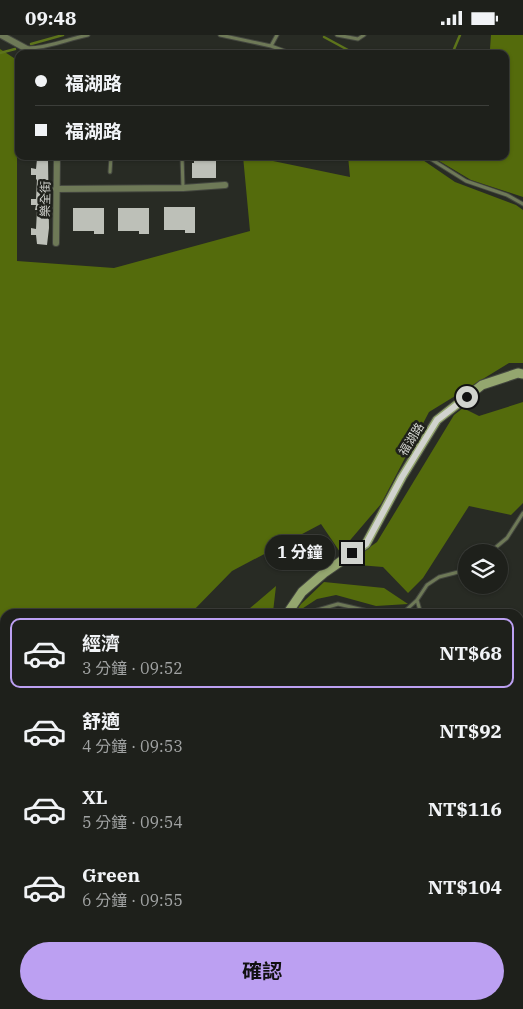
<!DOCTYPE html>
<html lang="zh-TW">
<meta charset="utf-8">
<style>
body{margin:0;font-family:"IBM Plex Serif","Noto Sans TC",serif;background:#2b2d28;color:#f1f3f6;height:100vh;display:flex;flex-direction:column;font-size:19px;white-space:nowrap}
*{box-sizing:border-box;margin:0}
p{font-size:16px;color:#a1a3a3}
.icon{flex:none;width:28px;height:28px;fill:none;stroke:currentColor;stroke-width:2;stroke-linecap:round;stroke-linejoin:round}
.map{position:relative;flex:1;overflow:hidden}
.drawer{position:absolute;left:0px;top:574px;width:524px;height:401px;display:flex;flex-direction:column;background:#1e201b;border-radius:15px 15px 0 0;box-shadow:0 1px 4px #0004,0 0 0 1px #3c3e3a}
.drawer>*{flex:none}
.guide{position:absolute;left:15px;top:15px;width:494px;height:110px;border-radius:10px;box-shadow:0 1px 4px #0004,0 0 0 1px #3c3e3a;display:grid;align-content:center;height:110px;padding:0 20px;background:#1e201b}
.fabs{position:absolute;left:458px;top:509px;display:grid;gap:10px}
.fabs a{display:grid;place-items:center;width:50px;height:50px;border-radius:50%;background:#1e201b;box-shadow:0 1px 4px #0004,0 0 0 1px #3c3e3a;font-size:25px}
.end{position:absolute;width:22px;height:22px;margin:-11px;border:6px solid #d1d3ce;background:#111;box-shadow:0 0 0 2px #111}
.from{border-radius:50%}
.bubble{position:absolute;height:35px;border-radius:18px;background:#1e201b;box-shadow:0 1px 4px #0004,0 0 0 1px #3c3e3a;font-size:16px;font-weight:700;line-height:35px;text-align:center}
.guide b{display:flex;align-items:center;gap:18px;height:48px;font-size:19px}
.guide b+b{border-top:1px solid #3c3e3a}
.guide i{width:12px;height:12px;background:#f1f3f6}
ul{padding:9px 0 0;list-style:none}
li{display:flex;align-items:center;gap:15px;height:70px;margin:0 10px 8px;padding:0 10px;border:2px solid transparent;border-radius:10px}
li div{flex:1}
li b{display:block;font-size:19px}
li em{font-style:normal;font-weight:700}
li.current{border-color:#bca0f2}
li>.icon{width:45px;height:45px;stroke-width:1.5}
.primary-button{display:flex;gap:10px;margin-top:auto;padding:10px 20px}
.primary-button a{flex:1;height:58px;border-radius:30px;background:#bca0f2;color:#111;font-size:20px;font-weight:700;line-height:58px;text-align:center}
.status{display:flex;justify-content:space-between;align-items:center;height:35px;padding:0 25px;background:#1e201b;direction:ltr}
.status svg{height:14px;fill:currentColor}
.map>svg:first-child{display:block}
</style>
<div class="status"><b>09:48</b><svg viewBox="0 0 49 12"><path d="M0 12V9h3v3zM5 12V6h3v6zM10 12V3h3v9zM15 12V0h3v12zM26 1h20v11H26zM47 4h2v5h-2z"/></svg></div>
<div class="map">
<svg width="523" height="974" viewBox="0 0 523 974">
<rect width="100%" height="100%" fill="#282b24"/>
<!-- forest -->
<path fill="#546b0c" d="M491,0H523V162L471,145L431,121H505V19H485L490,14Z
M0,14L17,25V226L114,233L250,196L243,121H274L273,126L350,142L348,121H417L455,147L516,170L523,175V328H509L429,377L381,469L340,517L321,489L232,536L190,579H5V744L0,756Z
M523,367V468L511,480L469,471L423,543L408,558L383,532L346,529L377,507L454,380L463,373L479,381Z
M324,547L384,553L408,569L376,571L336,560L317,564L294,579L301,569Z
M276,551L273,577L271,579H243Z
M523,732V974H288L290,970H519V733Z
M5,787V858L0,864V799Z
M5,891V939L0,943V895Z"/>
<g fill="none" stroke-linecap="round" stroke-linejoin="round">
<!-- stream -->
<path stroke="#5d741b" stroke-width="2.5" d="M324,2L348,15L353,19
M31,9L63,0
M0,18L15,14
M452,19L460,0"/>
<!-- river -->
<path stroke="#5d741b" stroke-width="15" d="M519,685H523
M113,970L115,974"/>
</g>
<!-- building -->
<path fill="#bdc0b8" d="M194,121H216V143H192V128H194Z
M37,124H48L49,193L47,210L37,209L36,200H31V193L36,194L37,175H35L36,170H31V164H36L37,144L36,145V140H31V133L36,134Z
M164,172H195V198H185V195H164Z
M73,173H104V199H94V196H73Z
M118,173H149V199H139V196H118Z"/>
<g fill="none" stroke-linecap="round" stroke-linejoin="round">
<!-- lane casing -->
<g stroke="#43463f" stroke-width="5">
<path id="lane" d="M220,0L271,11L277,0
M337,0L358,4L364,0
M271,11L293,19
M28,13C50,13 67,4 88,0
M182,121L183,153
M426,121L466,146L507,160L523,169
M110,137L111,121
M489,518L507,503L523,478
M417,565L421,579
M304,579L338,569L381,579
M391,579L405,576L417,565L427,550L439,542L466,535"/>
</g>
<!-- street casing -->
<g stroke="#43463f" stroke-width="8">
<path id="street" d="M1,0L36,19
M56,154L183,153L225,150
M56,208L57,121"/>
</g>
<!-- secondary casing -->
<g stroke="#43463f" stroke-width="11">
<path id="secondary" d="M287,579L302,557L324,538L366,509L402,442L437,385L482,350L518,338L523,339
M0,767L5,756"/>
</g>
<!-- lane -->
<use href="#lane" stroke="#6e7957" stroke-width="3"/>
<!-- street -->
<use href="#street" stroke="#6e7957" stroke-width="6"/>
<!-- secondary -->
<use href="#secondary" stroke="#94a66f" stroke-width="9"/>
</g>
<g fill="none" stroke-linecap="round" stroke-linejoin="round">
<!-- route -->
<path stroke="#d1d3ce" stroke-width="6" d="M352,518L366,509L402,442L437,385L467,362"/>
</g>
<g text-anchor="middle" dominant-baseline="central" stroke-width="5" stroke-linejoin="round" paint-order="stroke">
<!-- street labels -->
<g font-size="12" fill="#d1d3ce" stroke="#1f211b">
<text transform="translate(45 164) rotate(-89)">樂全街</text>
<text transform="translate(411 404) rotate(-58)">福湖路</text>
</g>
</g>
</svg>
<div class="fabs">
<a><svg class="icon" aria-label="layers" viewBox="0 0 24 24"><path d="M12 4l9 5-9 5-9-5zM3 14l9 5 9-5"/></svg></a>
</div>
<i class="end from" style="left:467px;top:362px"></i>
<i class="end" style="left:352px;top:518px"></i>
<div class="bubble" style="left:265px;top:500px;width:70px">1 分鐘</div>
<div class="guide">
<b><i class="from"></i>福湖路</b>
<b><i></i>福湖路</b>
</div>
<section class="drawer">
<ul>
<li class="current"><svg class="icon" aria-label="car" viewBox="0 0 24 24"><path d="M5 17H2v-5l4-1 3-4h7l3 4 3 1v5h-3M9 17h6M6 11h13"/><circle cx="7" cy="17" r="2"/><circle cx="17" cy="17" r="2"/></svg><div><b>經濟</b><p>3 分鐘 · 09:52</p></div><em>NT$68</em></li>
<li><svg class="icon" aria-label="car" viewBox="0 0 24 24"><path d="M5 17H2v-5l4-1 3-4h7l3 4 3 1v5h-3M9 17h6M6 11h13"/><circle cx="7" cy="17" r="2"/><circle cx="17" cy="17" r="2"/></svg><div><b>舒適</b><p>4 分鐘 · 09:53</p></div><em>NT$92</em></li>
<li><svg class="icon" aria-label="car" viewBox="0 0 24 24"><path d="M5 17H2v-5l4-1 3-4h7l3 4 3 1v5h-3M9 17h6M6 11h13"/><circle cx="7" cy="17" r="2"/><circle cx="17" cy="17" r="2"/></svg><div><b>XL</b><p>5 分鐘 · 09:54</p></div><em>NT$116</em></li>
<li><svg class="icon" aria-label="car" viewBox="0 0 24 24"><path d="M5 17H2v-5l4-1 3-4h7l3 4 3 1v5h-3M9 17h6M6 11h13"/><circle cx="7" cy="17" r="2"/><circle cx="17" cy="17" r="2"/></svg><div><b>Green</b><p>6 分鐘 · 09:55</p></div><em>NT$104</em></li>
</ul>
<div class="primary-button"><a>確認</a></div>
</section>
</div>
